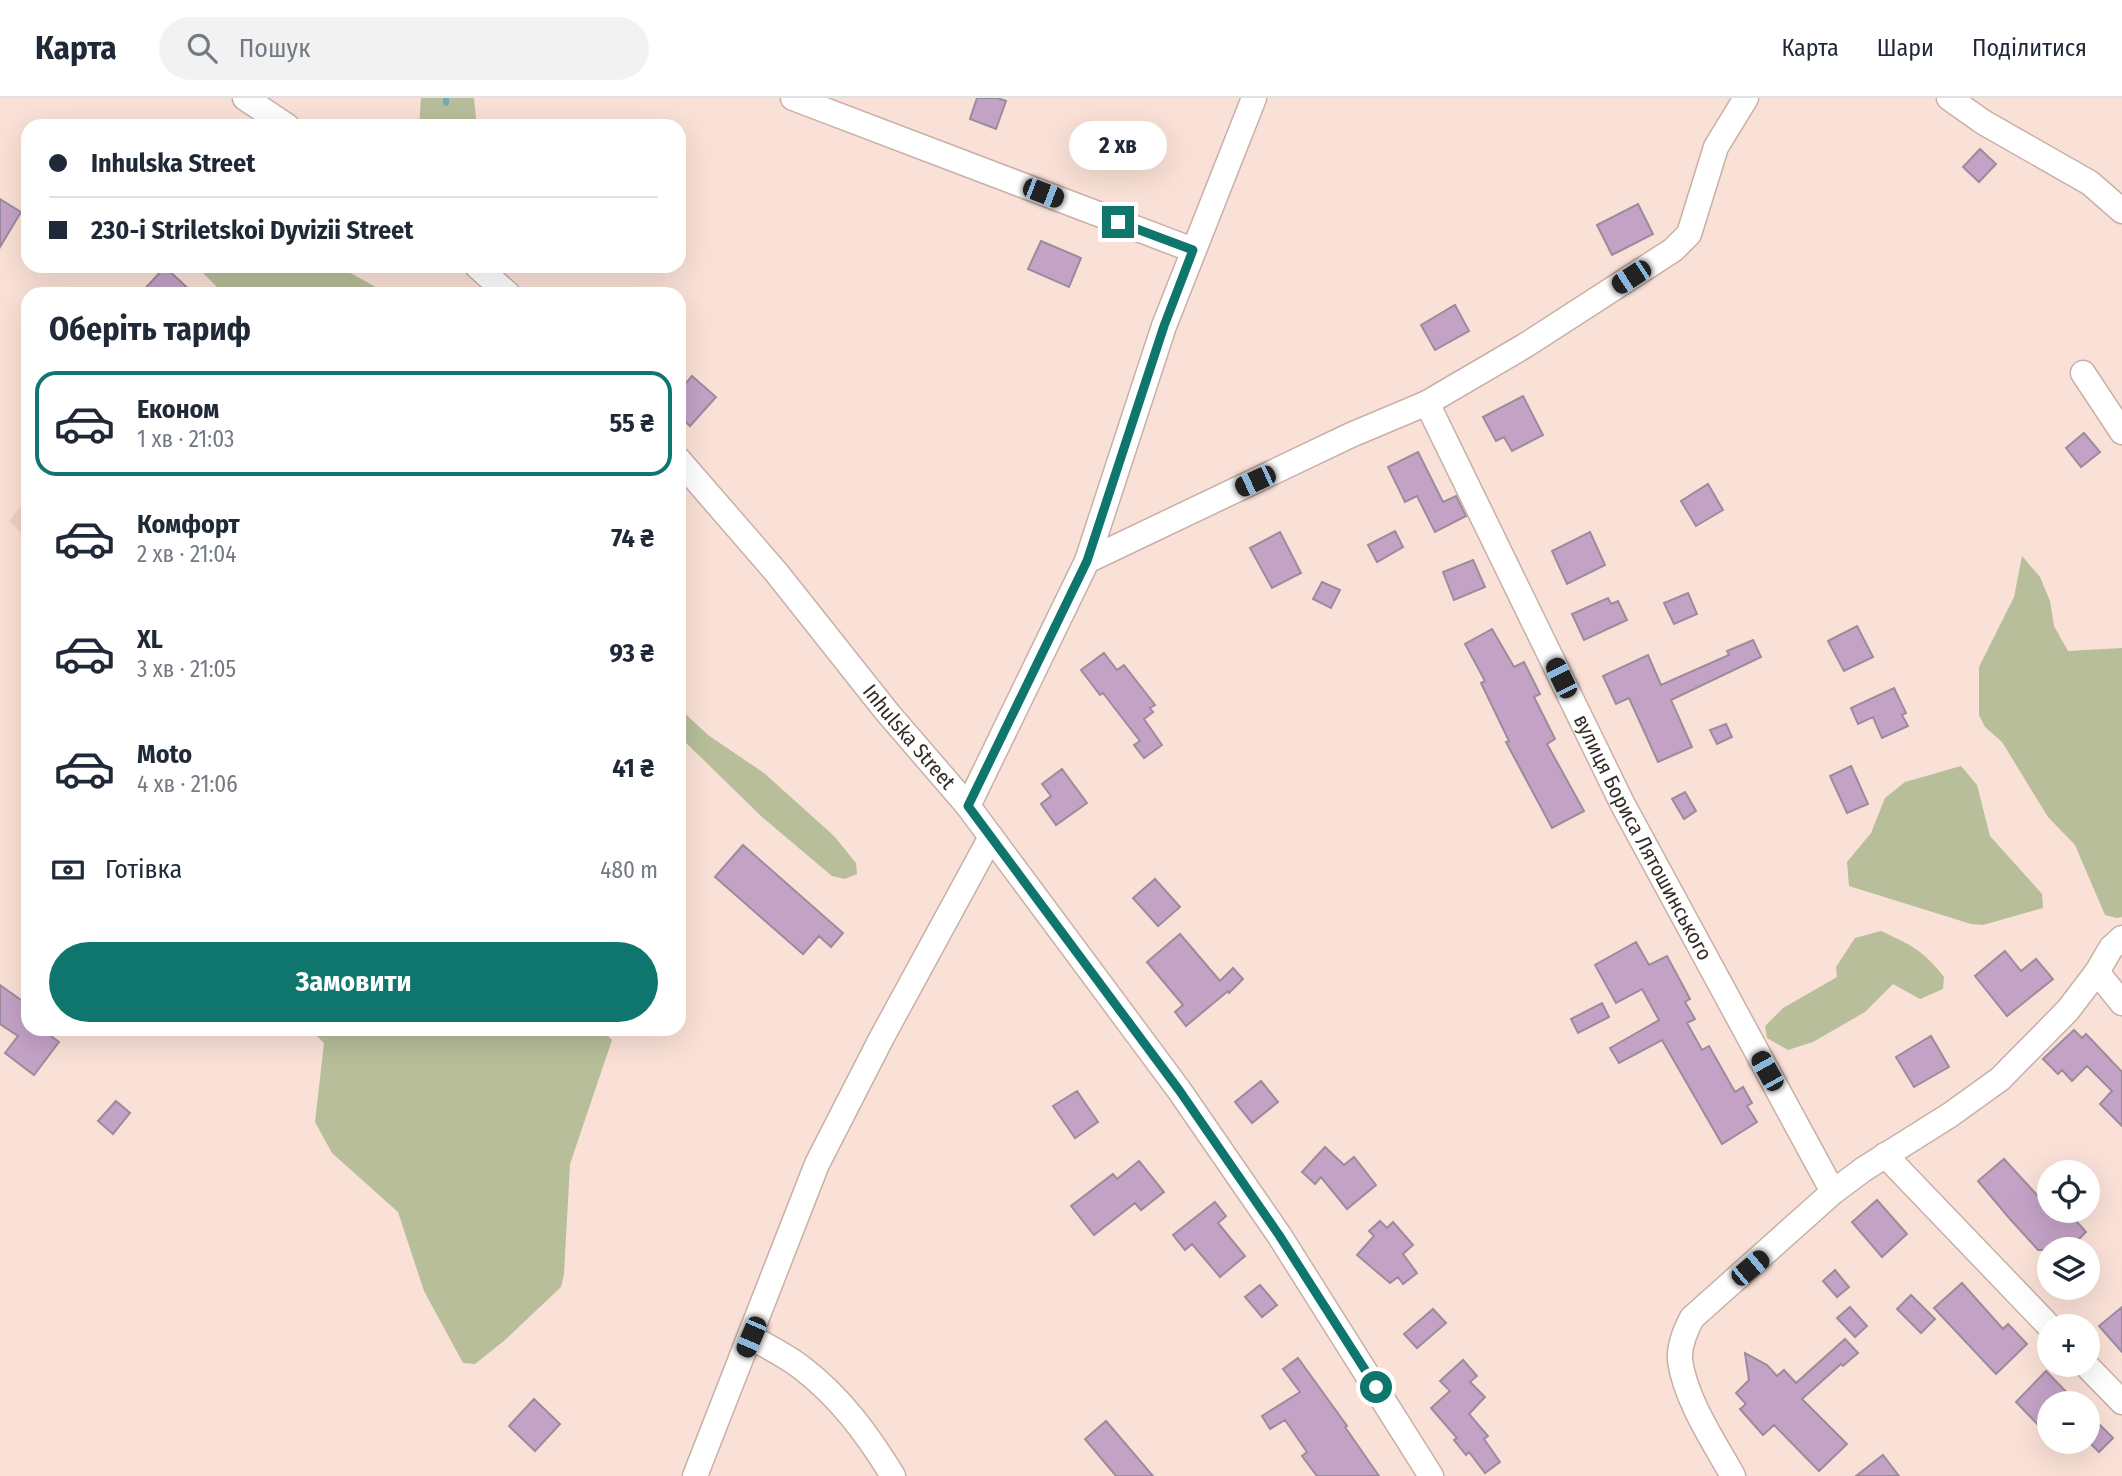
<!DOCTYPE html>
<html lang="uk">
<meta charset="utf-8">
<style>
body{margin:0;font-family:"Fira Sans Condensed",sans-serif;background:#f2f2f3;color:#1f2937;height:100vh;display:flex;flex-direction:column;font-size:26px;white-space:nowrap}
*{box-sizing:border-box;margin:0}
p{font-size:23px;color:#747a83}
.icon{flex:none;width:38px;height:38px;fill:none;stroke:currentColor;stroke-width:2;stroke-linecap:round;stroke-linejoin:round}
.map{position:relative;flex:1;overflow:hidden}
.panel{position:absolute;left:21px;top:189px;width:665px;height:749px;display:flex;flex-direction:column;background:#fff;border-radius:21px;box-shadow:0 7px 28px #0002}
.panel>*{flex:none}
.hud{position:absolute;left:21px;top:21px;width:665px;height:154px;border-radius:21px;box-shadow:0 7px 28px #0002;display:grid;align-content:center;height:154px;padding:0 28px;background:#fff}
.tools{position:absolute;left:2037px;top:1062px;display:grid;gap:14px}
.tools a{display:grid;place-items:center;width:63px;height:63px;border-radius:50%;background:#fff;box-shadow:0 7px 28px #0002;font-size:35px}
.end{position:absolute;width:32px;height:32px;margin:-16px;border:9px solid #0f766e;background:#fff;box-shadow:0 0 0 4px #fff}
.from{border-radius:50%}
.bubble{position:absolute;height:49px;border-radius:24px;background:#fff;box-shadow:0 7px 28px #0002;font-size:23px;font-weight:700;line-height:49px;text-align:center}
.car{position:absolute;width:21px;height:42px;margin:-21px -10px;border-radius:9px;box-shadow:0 0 5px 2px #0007;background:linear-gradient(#222 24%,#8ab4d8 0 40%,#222 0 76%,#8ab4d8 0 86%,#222 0)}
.hud b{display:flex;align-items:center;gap:24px;height:66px;font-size:26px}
.hud b+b{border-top:2px solid #e0e1e3}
.hud i{width:18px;height:18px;background:#1f2937}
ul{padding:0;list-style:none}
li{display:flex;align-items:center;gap:21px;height:105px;margin:0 14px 10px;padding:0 14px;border:4px solid transparent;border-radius:21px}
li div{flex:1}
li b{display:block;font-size:26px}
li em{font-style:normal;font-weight:700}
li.active{border-color:#0f766e}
li>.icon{width:63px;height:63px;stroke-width:1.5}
h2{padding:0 28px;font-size:32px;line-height:84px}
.pay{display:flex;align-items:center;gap:18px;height:77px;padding:0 28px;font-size:26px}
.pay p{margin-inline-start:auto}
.button{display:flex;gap:14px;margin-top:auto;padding:14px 28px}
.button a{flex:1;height:80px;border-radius:42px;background:#0f766e;color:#fff;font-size:28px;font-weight:700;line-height:80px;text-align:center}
header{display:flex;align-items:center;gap:42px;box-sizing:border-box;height:98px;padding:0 35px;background:#fff;border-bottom:2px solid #e0e1e3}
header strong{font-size:33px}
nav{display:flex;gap:38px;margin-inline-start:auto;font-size:24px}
.search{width:490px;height:63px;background:#f2f2f3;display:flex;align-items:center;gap:18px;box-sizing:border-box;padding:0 24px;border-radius:38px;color:#747a83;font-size:26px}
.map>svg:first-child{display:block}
</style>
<header>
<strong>Карта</strong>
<div class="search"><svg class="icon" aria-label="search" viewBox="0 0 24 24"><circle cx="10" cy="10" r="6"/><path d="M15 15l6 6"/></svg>Пошук</div>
<nav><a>Карта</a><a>Шари</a><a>Поділитися</a></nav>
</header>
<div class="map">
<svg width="2122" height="1378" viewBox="0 0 2122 1378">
<rect width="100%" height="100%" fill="#fae1d7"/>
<!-- built -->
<path fill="#f1d1c4" d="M28,400V441L9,423Z"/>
<!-- green -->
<path fill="#b7be99" d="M421,0H474L476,20L473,28H419Z
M196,168H338L388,196H224Z
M2022,458L2040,479L2050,503L2054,528L2068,553L2122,550V819L2117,820L2105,817L2075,747L2048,719L2002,644L1985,629L1979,617V569L2014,499Z
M679,610L708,637L764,675L834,738L856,765L857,776L845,781L832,778L762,719L679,638Z
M1961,668L1977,687L1990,738L2042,796L2043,810L1983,827L1971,826L1849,788L1847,764L1871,735L1885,700L1905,684Z
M1881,833C1911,847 1923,852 1944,879L1943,891L1920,901L1893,886L1865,914L1813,944L1788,952L1767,940L1765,928L1783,910L1837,879L1836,869L1855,840Z
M310,931H601L612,942L570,1066L564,1176L561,1189L505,1242L475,1266L463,1265L424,1193L398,1114L332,1055L315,1024L324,945Z"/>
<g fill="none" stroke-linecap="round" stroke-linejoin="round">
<!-- stream -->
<path stroke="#73aeb8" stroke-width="6" d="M446,5V0"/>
</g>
<!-- building -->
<path fill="#c3a2c6" stroke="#9b8c9d" stroke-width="2" d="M977,0H997L1006,3L996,31L970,21Z
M1980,51L1996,66L1979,84L1963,69Z
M0,101L21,114L0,149Z
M1638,106L1653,136L1612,157L1597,127Z
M1041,143L1081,160L1069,189L1028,171Z
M165,169L194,196H140Z
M1455,207L1469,233L1435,252L1421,227Z
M692,278L716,299L690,328L679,318V293Z
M1523,298L1543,337L1512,353L1504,339L1496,343L1483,319Z
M2084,335L2100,354L2081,369L2066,350Z
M1418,354L1443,404L1456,398L1466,418L1435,434L1417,398L1405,404L1388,369Z
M1708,386L1723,412L1696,428L1681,403Z
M1395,433L1403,449L1377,464L1368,447Z
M1280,434L1301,475L1272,490L1250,450Z
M1590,434L1605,467L1567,486L1552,453Z
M1473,462L1485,489L1454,502L1443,474Z
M1322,484L1340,492L1331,510L1313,501Z
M1688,495L1697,516L1674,526L1664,505Z
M1608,500L1611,506L1618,503L1627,522L1584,542L1572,516Z
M1857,528L1873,559L1844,573L1828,543Z
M1492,531L1514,569L1524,564L1540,596L1534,599L1555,641L1547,646L1584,713L1552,730L1506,644L1509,643L1481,585L1485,583L1465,546Z
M1753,542L1761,559L1671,602L1692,649L1658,664L1629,600L1616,606L1603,578L1648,557L1661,587L1729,557L1727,553Z
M1104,555L1117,572L1124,567L1155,607L1150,610L1153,614L1144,621L1162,647L1144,660L1134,647L1140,643L1103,595L1100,597L1081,572Z
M1894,590L1906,615L1902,617L1908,628L1882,640L1873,619L1858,626L1851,610Z
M1726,626L1732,639L1717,646L1710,632Z
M1851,668L1868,706L1847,715L1830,678Z
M1062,671L1087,705L1056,727L1041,706L1051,698L1042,686Z
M1685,694L1696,713L1684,721L1672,701Z
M743,747L843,835L831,849L819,838L803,856L715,779Z
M1155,781L1180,809L1158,828L1133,800Z
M1180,836L1220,883L1233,870L1243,881L1229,895L1228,893L1186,928L1175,914L1183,907L1147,864Z
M1636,844L1649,867L1667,858L1690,901L1685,904L1695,921L1687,925L1702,952L1709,948L1735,994L1743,989L1752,1005L1747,1008L1757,1024L1722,1046L1662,942L1619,965L1610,950L1659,922L1642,891L1616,905L1595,867Z
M2005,853L2021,873L2036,861L2053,881L2007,918L1975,878Z
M0,887L28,907V931H41L59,944L34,977L5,955L18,938L0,926Z
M1602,905L1609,919L1578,935L1571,921Z
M2074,932L2082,940L2086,936L2122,974V1028L2100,1006L2112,993L2087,968L2072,983L2062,972L2058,976L2043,961Z
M1931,938L1949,969L1914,989L1896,959Z
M1261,983L1278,1004L1252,1025L1235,1004Z
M1077,993L1098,1024L1075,1040L1053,1008Z
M116,1003L130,1015L113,1036L98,1023Z
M1325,1049L1344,1067L1354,1059L1376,1087L1347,1111L1321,1079L1315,1086L1302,1074Z
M2004,1061L2037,1097L2049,1086V1113H2067L2086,1134L2077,1143L2084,1152H2038L2010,1121L1978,1083Z
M1139,1063L1164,1094L1141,1112L1135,1105L1094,1137L1071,1108L1113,1076L1117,1081Z
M1877,1102L1907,1136L1882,1159L1852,1124Z
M1215,1104L1226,1118L1218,1125L1245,1158L1220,1179L1192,1146L1185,1152L1173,1137Z
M1380,1123L1387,1130L1393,1124L1413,1147L1403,1156L1417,1175L1403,1186L1398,1179L1390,1185L1357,1157L1374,1138L1369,1133Z
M1835,1172L1849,1189L1837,1199L1823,1183Z
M1962,1185L2003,1231L2008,1226L2027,1246L1996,1276L1934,1210Z
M1260,1187L1277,1207L1262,1219L1245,1199Z
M1911,1197L1935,1221L1921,1235L1897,1211Z
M1850,1209L1867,1228L1855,1239L1837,1220Z
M2122,1209V1254L2099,1228Z
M1433,1211L1446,1225L1417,1250L1404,1236Z
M1845,1241L1858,1255L1843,1268L1841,1266L1802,1301L1847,1346L1819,1373L1774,1327L1763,1337L1740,1311L1746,1306L1736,1295L1749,1282L1745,1255L1767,1267L1777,1278L1784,1272L1796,1285Z
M1298,1260L1347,1328L1345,1329L1379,1378H1317L1302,1358L1307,1354L1285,1322L1270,1331L1262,1318L1300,1294L1283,1271Z
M1463,1262L1477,1278L1470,1284L1485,1299L1469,1316L1488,1338L1484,1341L1500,1364L1485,1375L1469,1354L1466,1357L1454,1342L1457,1340L1431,1310L1450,1293L1440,1283Z
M2046,1273L2078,1306H2049V1338L2016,1304Z
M534,1301L560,1326L535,1353L509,1328Z
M2088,1315L2113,1340L2099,1354L2088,1343Z
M1106,1323L1153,1378H1116L1085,1341Z
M1883,1357L1899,1378H1856Z"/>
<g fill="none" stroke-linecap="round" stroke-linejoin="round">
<!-- minor casing -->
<g stroke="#c8b0a7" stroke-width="27">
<g id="minor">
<path d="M245,0L287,28"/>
<path d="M793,0L1193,152"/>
<path d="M1949,0L1983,24L2090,85L2122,113"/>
<path d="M477,168L508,196"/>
<path d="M2083,275L2122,334"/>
<path id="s1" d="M1427,305L1622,705L1833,1094"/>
<path id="s2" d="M679,362L776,474L887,614L968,708L1179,992L1279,1137L1431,1378"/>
<path d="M1087,463L1164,228L1254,0"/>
<path d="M968,708L1087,463L1351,337L1427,305L1526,247L1673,152L1689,136L1716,49L1746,0"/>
<path d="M2097,874L2122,905"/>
<path d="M1885,1057L2049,1228"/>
<path d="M751,1239C768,1249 787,1258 802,1270C840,1299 868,1337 893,1378"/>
<path d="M2086,1267L2122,1304"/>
<path d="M695,1378L817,1066L881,941L991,739"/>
<path d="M1733,1378C1714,1344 1685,1301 1680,1262C1679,1247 1685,1233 1692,1220L1833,1094L1864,1071L1950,1017L2000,981L2068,912L2097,874L2111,850L2122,840"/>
</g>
</g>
<!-- minor -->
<use href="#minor" stroke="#fff" stroke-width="24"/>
</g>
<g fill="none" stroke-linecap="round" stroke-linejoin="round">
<!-- route -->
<path stroke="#0f766e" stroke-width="9" d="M1118,124L1193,152L1164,228L1087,463L968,708L1179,992L1279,1137L1376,1289"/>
</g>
<g text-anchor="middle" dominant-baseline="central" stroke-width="7" stroke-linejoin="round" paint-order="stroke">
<!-- street labels -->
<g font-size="21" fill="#352c28" stroke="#fae1d7">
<text stroke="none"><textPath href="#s2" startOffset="360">Inhulska Street</textPath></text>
<text stroke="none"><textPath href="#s1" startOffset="485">вулиця Бориса Лятошинського</textPath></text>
</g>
</g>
</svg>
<div class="tools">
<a><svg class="icon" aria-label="locate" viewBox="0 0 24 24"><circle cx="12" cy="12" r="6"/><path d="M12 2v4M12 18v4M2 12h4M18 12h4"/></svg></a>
<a><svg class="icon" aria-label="layers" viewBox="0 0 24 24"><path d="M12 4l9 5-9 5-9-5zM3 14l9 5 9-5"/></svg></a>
<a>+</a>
<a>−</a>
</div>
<i class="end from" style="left:1376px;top:1289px"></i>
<i class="end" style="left:1118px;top:124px"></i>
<div class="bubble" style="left:1069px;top:23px;width:98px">2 хв</div>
<i class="car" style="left:1043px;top:95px;rotate:111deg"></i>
<i class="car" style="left:1631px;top:179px;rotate:237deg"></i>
<i class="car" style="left:1255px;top:383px;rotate:245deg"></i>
<i class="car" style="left:1561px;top:580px;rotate:334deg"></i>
<i class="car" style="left:1767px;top:973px;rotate:331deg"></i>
<i class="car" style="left:1750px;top:1170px;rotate:50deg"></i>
<i class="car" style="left:751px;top:1239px;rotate:203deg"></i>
<div class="hud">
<b><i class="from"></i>Inhulska Street</b>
<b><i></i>230-i Striletskoi Dyvizii Street</b>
</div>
<section class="panel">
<h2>Оберіть тариф</h2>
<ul>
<li class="active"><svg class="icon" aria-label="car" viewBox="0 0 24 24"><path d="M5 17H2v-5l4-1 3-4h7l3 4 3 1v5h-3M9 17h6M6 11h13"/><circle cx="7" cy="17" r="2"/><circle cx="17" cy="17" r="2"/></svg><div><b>Економ</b><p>1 хв · 21:03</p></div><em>55 ₴</em></li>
<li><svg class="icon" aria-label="car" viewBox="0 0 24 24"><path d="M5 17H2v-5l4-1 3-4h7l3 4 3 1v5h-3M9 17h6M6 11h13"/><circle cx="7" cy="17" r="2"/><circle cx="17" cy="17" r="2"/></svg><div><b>Комфорт</b><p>2 хв · 21:04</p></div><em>74 ₴</em></li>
<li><svg class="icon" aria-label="car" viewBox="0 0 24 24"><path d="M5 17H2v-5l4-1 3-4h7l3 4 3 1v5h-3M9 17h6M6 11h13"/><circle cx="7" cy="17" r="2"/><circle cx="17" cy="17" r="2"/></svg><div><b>XL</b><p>3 хв · 21:05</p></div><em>93 ₴</em></li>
<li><svg class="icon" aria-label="car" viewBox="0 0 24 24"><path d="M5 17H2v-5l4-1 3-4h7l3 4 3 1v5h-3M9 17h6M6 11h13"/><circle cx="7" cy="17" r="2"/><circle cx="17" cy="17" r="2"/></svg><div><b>Moto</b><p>4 хв · 21:06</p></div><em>41 ₴</em></li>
</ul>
<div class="pay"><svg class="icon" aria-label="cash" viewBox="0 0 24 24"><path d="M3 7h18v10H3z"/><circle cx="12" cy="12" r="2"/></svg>Готівка<p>480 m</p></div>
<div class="button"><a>Замовити</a></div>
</section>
</div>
